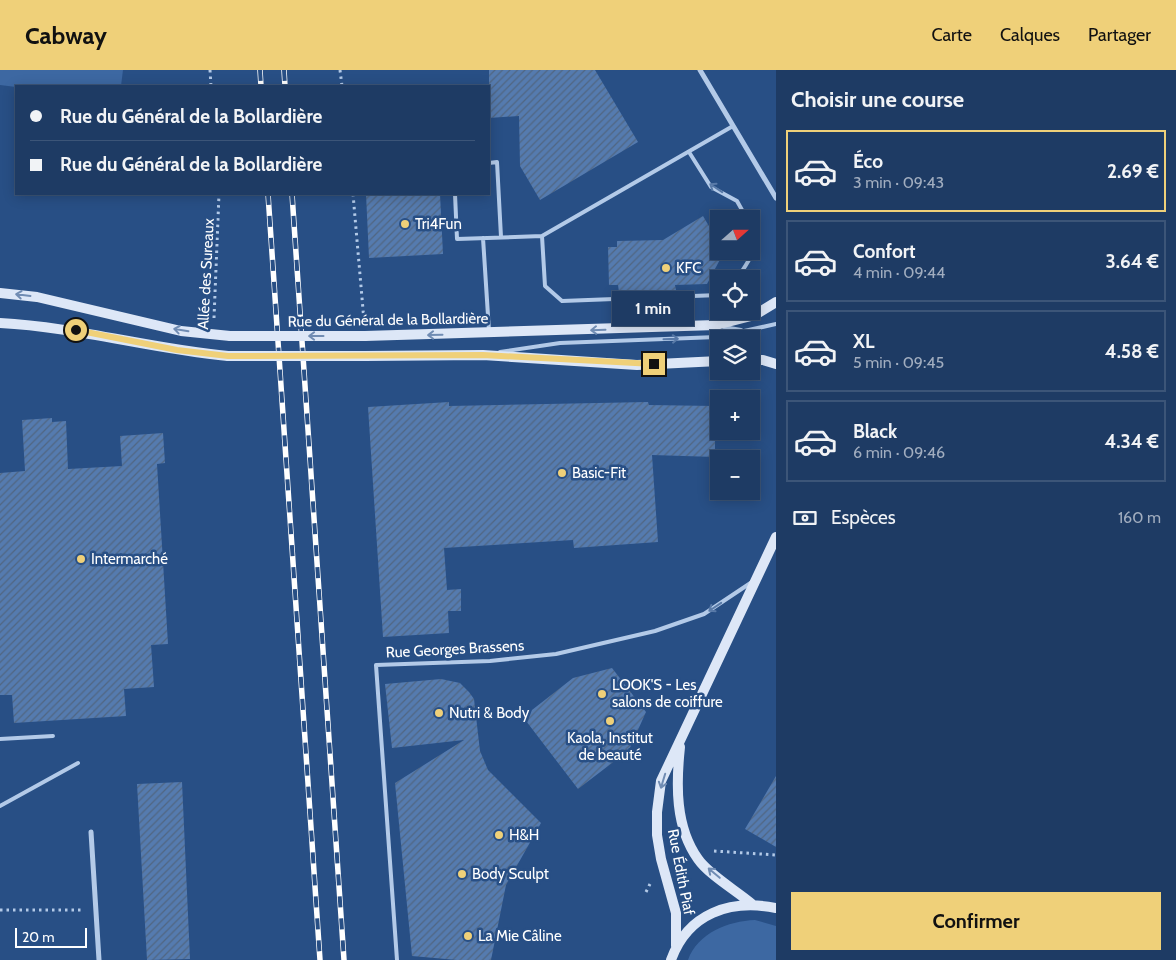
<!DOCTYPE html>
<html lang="fr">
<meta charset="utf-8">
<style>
body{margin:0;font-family:Cabin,sans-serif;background:#26426a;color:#f1f3f6;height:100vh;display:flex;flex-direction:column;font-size:19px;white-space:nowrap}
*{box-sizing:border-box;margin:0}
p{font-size:16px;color:#a1adbf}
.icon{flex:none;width:28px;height:28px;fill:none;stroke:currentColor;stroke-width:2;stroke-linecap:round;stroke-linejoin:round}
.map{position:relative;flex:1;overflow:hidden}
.details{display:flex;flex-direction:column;background:#1e3b64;width:400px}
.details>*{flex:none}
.banner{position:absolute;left:15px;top:15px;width:475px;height:110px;border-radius:0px;box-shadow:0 2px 12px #0003,0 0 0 1px #3c5578;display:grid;align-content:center;height:110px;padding:0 15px;background:#1e3b64}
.needle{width:32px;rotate:69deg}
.tools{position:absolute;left:710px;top:140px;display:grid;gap:10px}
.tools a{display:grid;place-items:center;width:50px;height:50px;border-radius:0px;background:#1e3b64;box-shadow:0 2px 12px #0003,0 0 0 1px #3c5578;font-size:25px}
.scale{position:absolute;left:15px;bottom:12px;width:72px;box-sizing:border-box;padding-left:5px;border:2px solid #fff;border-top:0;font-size:14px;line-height:18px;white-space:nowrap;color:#fff;-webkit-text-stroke:4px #284f85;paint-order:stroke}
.end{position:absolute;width:22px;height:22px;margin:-11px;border:6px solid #efd079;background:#111;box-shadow:0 0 0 2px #111}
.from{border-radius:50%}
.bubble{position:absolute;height:35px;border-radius:0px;background:#1e3b64;box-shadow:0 2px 12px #0003,0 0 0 1px #3c5578;font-size:16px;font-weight:700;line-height:35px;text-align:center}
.banner b{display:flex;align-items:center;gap:18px;height:48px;font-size:19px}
.banner b+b{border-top:1px solid #3c5578}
.banner i{width:12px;height:12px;background:#f1f3f6}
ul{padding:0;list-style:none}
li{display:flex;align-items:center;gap:15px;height:82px;margin:0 10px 8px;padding:0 5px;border:2px solid #3c5578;border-radius:0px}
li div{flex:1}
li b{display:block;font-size:19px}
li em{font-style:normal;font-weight:700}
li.on{border-color:#efd079}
li>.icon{width:45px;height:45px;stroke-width:1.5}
h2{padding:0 15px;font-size:22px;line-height:60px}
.pay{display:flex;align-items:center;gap:12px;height:55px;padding:0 15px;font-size:19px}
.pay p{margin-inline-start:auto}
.cta{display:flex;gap:10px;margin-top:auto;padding:10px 15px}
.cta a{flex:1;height:58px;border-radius:0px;background:#efd079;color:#111;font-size:20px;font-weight:700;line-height:58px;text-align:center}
header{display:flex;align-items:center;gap:30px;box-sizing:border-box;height:70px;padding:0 25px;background:#efd079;color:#111}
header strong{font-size:24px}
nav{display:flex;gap:28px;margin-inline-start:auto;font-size:18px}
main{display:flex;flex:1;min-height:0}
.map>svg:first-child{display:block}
</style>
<header>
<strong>Cabway</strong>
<nav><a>Carte</a><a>Calques</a><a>Partager</a></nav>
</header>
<main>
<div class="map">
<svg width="776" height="890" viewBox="0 0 776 890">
<defs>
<pattern id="building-hatch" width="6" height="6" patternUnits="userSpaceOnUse" patternTransform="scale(1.25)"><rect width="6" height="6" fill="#557baf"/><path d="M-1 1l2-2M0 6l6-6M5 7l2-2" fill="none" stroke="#516682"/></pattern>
</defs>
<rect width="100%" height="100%" fill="#284f85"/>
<!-- grass -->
<path fill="#3d68a2" d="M0,0H123L121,16L16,17L0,15Z
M755,850L776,856V890H688C698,863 728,851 755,850Z"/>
<!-- building -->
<path fill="url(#building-hatch)" d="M489,0H595L638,72L540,130L520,96L519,46L489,48Z
M366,124H440L443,184L369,188Z
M703,146L719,173V181L724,182L707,214L675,215L676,220L619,222L618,215H609L608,177H617V171L663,170Z
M449,332V336L648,332L649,335L715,336V387L652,385L658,472L574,478L573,470L444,478L447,520L461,519V541H448L449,563L383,567L368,337Z
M52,348V352L66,351L68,399L122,396L120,366L163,363L165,393L157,394L168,574L151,575L154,617L124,619L126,646L14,653L12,625H0V403L25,401L22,350Z
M612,598L646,642L629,680L578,719L523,647L573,608Z
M441,609L460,613L469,622L474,629L480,681L488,700L541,753L506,815L491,890H457L412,886L395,713L464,670L392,678L385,614Z
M776,706V777L745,759Z
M182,712L190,889L147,890L137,714Z"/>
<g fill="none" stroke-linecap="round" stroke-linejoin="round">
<!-- path -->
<path stroke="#b3cae8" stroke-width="3" stroke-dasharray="2.5 4" stroke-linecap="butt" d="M210,0L211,16
M340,0L342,16
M353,124L364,251
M214,248L219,124
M714,781L776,785
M646,822L650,814
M0,840H83"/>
<!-- service -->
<path stroke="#b3cae8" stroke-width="4" d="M689,82L711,117L737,131L747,149
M489,93L497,92L501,167
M455,124L457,169L542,166L733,56
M542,166L545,216L562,231L719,225
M483,168L489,261
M737,209C748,191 763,175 751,155
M724,257L741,260
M500,282L560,273L717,267L776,254
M0,669L53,666
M0,736L78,693
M397,890L376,595L490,591L556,584L655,561L704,544L752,512"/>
<!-- minor -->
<path stroke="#b3cae8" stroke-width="5" d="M700,0L776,128
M91,762L99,890"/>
<!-- secondary -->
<path stroke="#dde7f7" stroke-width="10" d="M0,223L37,227L181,261L230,266
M0,253C77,257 151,279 228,286
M365,266L716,255L755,245L776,232
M365,286L483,285L637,295L719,291
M751,290H763L776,294
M680,677C676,714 675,757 698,789C709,805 737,821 752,834
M676,876V843L661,789L657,765V742L661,711L776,467
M671,890C688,843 730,829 776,838"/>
<!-- rail casing -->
<g stroke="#fff" stroke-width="5.5">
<path id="rail" d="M260,0L261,16
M284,0L285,16
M268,124L320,890
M292,124L344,890"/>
</g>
<!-- rail -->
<use href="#rail" stroke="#284f85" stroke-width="4" stroke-dasharray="11" stroke-linecap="butt"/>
<!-- secondary-bridge -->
<path stroke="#dde7f7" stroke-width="10" d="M230,266H365
M228,286H365"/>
</g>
<!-- one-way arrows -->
<defs><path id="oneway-shaft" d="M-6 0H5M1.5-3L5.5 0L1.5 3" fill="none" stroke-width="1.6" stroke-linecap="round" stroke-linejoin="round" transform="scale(1.25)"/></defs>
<g stroke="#597aa8">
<use href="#oneway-shaft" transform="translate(716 118) rotate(-146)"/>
<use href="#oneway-shaft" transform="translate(671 269) rotate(-2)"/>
<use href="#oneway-shaft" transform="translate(715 537) rotate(146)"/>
</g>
<g stroke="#708cb3">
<use href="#oneway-shaft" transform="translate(23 225) rotate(-173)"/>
<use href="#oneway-shaft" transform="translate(181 260) rotate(-171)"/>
<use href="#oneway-shaft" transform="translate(598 260) rotate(178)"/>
<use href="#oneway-shaft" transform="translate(435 265) rotate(179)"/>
<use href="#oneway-shaft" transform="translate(316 266) rotate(-180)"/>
<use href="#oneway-shaft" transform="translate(663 711) rotate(107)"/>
<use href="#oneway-shaft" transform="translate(714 803) rotate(-140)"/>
</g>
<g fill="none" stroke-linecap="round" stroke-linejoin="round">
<!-- route -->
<path stroke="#efd079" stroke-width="6" d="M76,260L177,280L228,286L483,285L654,294"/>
</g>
<!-- markers -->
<g fill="#efd079" stroke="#284f85" stroke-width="2">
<circle cx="405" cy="154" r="5"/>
<circle cx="666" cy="198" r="5"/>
<circle cx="562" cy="403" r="5"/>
<circle cx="81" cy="489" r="5"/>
<circle cx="602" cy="624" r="5"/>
<circle cx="439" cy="643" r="5"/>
<circle cx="610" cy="651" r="5"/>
<circle cx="499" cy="765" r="5"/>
<circle cx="462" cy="804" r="5"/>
<circle cx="468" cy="866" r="5"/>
</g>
<g text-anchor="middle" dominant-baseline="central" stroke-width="5" stroke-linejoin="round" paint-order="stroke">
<!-- poi labels -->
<g font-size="15" fill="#fff" stroke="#284f85" text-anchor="start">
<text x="415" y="154">Tri4Fun</text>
<text x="676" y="198">KFC</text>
<text x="572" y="403">Basic-Fit</text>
<text x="91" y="489">Intermarché</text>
<text x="612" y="615">LOOK'S - Les<tspan x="612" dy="17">salons de coiffure</tspan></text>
<text x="449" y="643">Nutri &amp; Body</text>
<text x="610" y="668" text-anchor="middle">Kaola, Institut<tspan x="610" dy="17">de beauté</tspan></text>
<text x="509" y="765">H&amp;H</text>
<text x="472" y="804">Body Sculpt</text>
<text x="478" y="866">La Mie Câline</text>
</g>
<!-- street labels -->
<g font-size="15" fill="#fff" stroke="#284f85">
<text transform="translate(206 204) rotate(-87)">Allée des Sureaux</text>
<text transform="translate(388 250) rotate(-1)">Rue du Général de la Bollardière</text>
<text transform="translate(455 579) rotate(-3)">Rue Georges Brassens</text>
<text transform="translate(681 802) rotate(79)">Rue Édith Piaf</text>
</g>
</g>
</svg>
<div class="tools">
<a><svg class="needle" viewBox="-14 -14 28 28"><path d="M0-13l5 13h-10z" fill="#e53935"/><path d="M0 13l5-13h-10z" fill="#a1adbf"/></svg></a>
<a><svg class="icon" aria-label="locate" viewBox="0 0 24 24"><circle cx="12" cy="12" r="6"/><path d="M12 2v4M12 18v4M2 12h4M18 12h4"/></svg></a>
<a><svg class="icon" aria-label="layers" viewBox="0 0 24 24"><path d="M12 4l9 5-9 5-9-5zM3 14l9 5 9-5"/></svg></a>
<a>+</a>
<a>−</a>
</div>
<div class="scale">20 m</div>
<i class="end from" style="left:76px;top:260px"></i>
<i class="end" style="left:654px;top:294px"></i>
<div class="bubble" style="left:612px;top:221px;width:82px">1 min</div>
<div class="banner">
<b><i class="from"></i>Rue du Général de la Bollardière</b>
<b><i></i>Rue du Général de la Bollardière</b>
</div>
</div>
<section class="details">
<h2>Choisir une course</h2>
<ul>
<li class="on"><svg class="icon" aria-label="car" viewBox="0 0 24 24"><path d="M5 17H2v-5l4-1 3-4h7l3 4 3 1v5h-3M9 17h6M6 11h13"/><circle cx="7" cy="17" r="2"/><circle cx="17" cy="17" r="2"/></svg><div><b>Éco</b><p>3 min · 09:43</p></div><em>2.69 €</em></li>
<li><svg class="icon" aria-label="car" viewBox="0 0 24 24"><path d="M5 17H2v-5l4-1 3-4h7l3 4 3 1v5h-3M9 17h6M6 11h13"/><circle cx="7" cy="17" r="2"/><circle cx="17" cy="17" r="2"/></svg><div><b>Confort</b><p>4 min · 09:44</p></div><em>3.64 €</em></li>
<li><svg class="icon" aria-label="car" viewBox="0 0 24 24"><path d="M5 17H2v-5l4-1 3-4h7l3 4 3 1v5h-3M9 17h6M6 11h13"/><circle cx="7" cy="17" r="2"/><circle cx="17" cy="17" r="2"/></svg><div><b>XL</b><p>5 min · 09:45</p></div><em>4.58 €</em></li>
<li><svg class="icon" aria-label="car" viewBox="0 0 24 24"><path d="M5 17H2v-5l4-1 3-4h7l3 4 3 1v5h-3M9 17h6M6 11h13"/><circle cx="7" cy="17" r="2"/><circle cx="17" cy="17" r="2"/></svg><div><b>Black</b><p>6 min · 09:46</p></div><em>4.34 €</em></li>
</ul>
<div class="pay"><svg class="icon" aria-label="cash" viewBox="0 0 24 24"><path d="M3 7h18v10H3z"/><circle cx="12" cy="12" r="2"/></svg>Espèces<p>160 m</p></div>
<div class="cta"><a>Confirmer</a></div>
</section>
</main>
